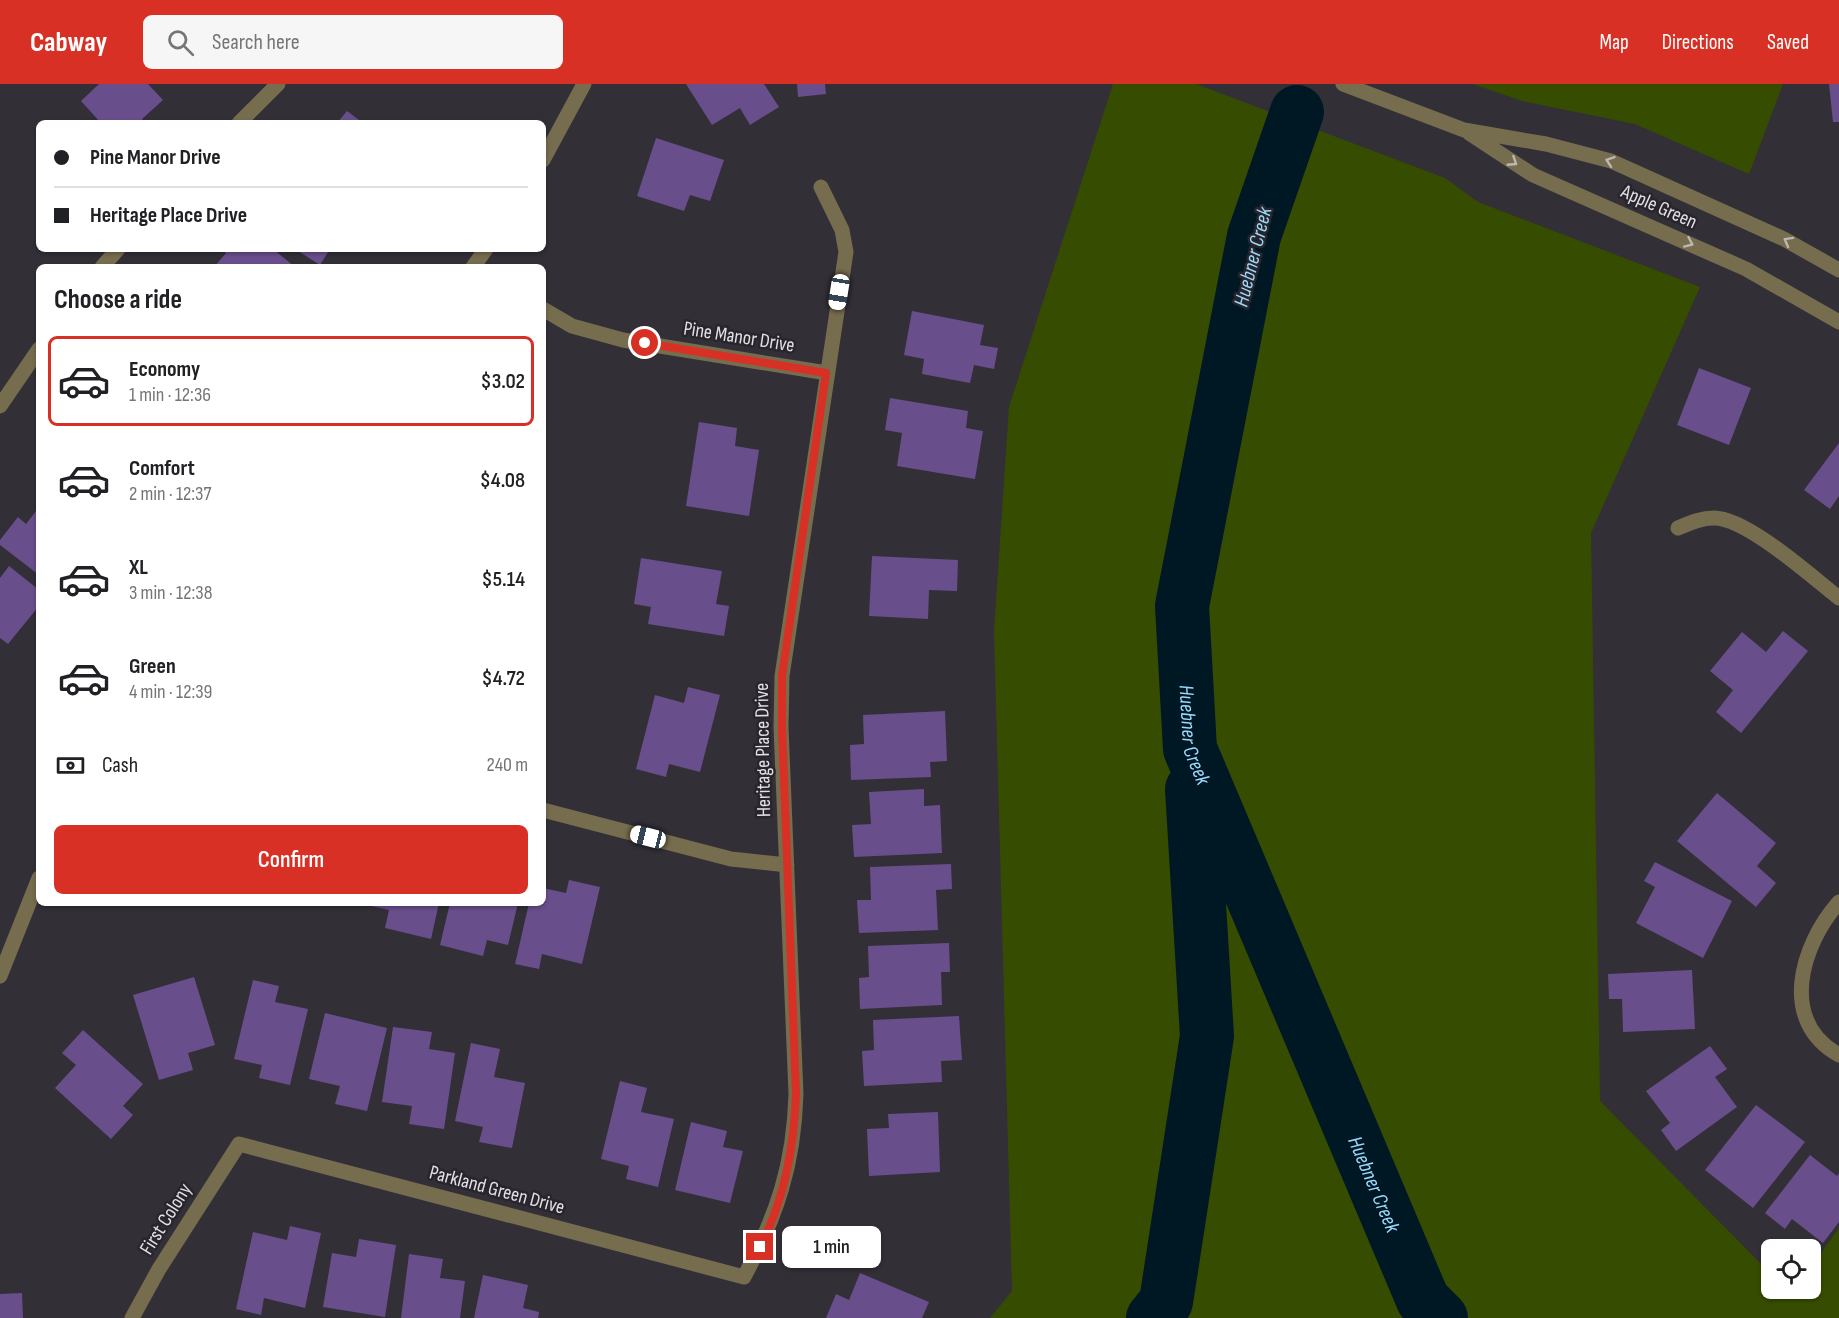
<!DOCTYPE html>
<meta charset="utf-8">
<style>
body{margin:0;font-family:"Sofia Sans Condensed",sans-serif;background:#f6f6f6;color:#202124;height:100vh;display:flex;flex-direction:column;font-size:22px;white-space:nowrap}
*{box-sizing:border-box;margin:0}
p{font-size:20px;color:#757577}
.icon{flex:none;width:33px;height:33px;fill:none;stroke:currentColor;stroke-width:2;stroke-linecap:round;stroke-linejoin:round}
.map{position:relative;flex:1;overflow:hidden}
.details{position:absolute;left:36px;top:180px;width:510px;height:642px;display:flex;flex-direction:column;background:#fff;border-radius:9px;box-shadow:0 2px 4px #0004}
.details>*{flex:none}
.hud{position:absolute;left:36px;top:36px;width:510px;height:132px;border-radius:9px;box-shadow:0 2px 4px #0004;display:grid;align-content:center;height:132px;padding:0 18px;background:#fff}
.controls{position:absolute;left:1761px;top:1155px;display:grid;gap:12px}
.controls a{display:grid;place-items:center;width:60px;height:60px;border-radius:9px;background:#fff;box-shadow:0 2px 4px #0004;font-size:30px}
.end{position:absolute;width:27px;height:27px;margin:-14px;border:8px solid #d93025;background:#fff;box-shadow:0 0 0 3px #fff}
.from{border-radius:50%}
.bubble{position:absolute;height:42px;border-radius:9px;background:#fff;box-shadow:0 2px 4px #0004;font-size:20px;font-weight:600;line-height:42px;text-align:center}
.car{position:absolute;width:18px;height:36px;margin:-18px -9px;border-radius:8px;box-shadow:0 0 4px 2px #0007;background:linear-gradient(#fff 24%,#345 0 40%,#fff 0 76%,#345 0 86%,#fff 0)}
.hud b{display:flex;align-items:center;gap:21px;height:57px;font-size:22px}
.hud b+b{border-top:2px solid #e0e0e0}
.hud i{width:15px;height:15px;background:#202124}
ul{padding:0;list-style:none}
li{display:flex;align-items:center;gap:18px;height:90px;margin:0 12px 9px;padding:0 6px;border:3px solid transparent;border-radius:9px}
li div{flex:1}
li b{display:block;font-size:22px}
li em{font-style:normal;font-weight:600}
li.on{border-color:#d93025}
li>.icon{width:54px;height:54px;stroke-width:1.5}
h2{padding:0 18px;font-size:27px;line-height:72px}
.pay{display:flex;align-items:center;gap:15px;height:66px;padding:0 18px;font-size:22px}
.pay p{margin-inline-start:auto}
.button{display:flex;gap:12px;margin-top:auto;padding:12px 18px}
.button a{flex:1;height:69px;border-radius:9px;background:#d93025;color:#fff;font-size:24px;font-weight:600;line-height:69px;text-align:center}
header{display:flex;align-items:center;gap:36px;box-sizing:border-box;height:84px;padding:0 30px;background:#d93025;color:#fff}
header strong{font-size:28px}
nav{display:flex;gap:33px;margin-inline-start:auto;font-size:21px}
.search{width:420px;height:54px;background:#f6f6f6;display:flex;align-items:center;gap:15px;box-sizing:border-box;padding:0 21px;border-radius:9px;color:#757577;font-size:22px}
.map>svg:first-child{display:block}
</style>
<header>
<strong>Cabway</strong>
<div class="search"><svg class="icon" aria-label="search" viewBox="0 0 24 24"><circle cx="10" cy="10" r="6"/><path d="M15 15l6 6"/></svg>Search here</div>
<nav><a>Map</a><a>Directions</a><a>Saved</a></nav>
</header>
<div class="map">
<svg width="1839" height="1234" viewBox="0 0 1839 1234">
<rect width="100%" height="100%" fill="#322f37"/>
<!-- green -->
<path fill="#364d01" d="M1113,0H1196L1445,94L1478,118L1700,203L1591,449L1600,1017L1771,1190L1772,1204L1786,1205L1791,1209L1794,1205L1810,1204L1811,1183L1839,1144V1234H990L1012,1207L994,547L1009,323Z
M1473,0H1783L1749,90L1635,40L1522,17Z"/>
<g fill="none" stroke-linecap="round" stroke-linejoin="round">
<!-- river -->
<g stroke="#001824" stroke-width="54">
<path id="s1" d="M1297,28L1254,152L1182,522L1190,665L1423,1216L1441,1234"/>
<path d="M1153,1234L1166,1218L1207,952L1192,705"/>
</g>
</g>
<!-- building -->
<path fill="#694e8c" d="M99,0H148L163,16L142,35L146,39H101L81,17Z
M686,0H764L779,23L750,41L740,24L712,41Z
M797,0H825L826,10L798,13Z
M1829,0H1839V38H1833Z
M347,27L363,39H337Z
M656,54L724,76L710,117L690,111L684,127L637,112Z
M221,165H273L295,183H214L226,169Z
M295,165H330L320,181Z
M912,227L984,241L980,261L998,264L994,285L974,281L970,299L922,290L924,275L904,271Z
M1699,284L1751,304L1729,361L1677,341Z
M890,314L968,327L966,344L983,347L975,395L897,382L902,349L885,346Z
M699,338L737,344L735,362L759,366L749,432L686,422Z
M1839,359V412L1830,425L1804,406Z
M39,423V491L0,461V456L18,433L26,440Z
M872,472L958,476L957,507L929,506L928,535L869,532Z
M641,474L722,487L716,520L729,522L724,552L648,540L651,523L634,520Z
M9,482L39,506V522L8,560L0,554V494Z
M1783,547L1808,567L1741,649L1716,628L1733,606L1710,587L1742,548L1766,568Z
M688,603L720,611L700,688L669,680L666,693L636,685L655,611L684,619Z
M945,627L947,677L930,678L931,693L851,696L850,661L864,660L863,631Z
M924,705V722L940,721L942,769L854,773L852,741L871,740L869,708Z
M1717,709L1776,759L1757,782L1776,799L1756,823L1677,757Z
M1655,778L1732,817L1703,874L1636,839L1655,803L1644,797Z
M951,780L952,805L936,806L938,846L859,849L857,816H871L870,783Z
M569,796L600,803L582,880L542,870L539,885L515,880L529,819H543V804L566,809Z
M372,819H439L431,855L385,844L389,826L371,822Z
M450,819H518L508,861L487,856L483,872L440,861Z
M949,859L950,888H941L942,921L860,925L859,894L869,893L868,862Z
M1692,886L1695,945L1623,948L1622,915H1609L1608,890Z
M194,893L215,961L188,969L193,986L159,996L133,911Z
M253,896L279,902L275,918L308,925L290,1001L259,994L262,981L234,975Z
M325,929L387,944L367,1027L335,1020L340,1002L309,995Z
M959,932L962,976L941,977L942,998L864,1002L862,967L874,966L873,936Z
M393,943L432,948L429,965L455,969L444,1045L409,1040L412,1022L382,1018Z
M83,946L143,1000L123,1022L133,1031L111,1055L55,1004L76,981L62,969Z
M471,959L500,965L494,993L525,999L512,1064L479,1058L483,1043L455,1037Z
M1710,962L1727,985L1715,993L1737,1023L1676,1067L1661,1046L1670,1039L1646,1007Z
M620,997L647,1004L641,1028L674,1035L658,1103L626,1095L629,1082L601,1075Z
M1756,1021L1805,1058L1753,1124L1705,1086Z
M938,1028L940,1088L869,1092L867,1045L889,1044L888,1030Z
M691,1038L727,1047L723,1063L743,1067L730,1119L675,1106Z
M1810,1071L1837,1092L1839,1089V1138L1823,1159L1792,1135L1785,1145L1765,1129Z
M290,1142L321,1149L305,1224L264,1214L261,1231L236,1225L253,1148L287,1156Z
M359,1155L396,1161L385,1233L323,1223L332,1169L356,1173Z
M409,1170L443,1175L440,1194L465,1197L460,1234H401Z
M860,1189L929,1218L922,1234H826L836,1210L849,1216Z
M483,1191L528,1201L523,1224L539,1228L538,1234H474Z
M22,1209L23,1234H0V1210Z"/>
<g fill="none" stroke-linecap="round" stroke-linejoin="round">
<!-- minor -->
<path stroke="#766c4e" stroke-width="15" d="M1343,0L1464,46L1546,60L1611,77L1784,155L1839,186
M239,39L278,0
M1469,49L1533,91L1746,185L1839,238
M543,76L584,0
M102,183L118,165
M473,183L486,165
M543,225L572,242L623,256L827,289
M0,322L39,265
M1678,444C1690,439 1701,434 1714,434C1747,434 1812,493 1839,514
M543,726L731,775L787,781
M1839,818C1801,861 1778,937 1839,971
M0,892L39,794
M132,1234L159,1185L239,1060L744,1193C777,1131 794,1081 796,1010L781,643L782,592L846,168L842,146L821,103"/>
</g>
<!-- one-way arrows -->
<defs><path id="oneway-chevron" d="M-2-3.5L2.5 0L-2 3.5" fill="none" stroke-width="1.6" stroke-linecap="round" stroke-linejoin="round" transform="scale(1.5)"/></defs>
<g stroke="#bcb7b0">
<use href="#oneway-chevron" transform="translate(1610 77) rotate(-161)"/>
<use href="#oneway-chevron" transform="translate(1513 78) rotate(33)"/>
<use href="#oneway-chevron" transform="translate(1788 157) rotate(-151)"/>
<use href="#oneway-chevron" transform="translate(1689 159) rotate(24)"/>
</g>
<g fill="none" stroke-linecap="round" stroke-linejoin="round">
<!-- route -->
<path stroke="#d93025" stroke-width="8" d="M645,259L826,289L782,592V643L796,1010C794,1064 785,1115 760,1163"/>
</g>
<g text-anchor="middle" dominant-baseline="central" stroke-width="5" stroke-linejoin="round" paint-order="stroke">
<!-- street labels -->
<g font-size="20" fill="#e2e0e5" stroke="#28252c">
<text transform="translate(1659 123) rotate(24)">Apple Green</text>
<text transform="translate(739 253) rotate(9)">Pine Manor Drive</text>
<text transform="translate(763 666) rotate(-91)">Heritage Place Drive</text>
<text transform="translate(497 1106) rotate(15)">Parkland Green Drive</text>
<text transform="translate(166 1135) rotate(-58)">First Colony</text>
</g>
<!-- water labels -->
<g font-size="21" font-style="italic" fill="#9bd9fb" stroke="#28252c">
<text transform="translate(1253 173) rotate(-76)">Huebner Creek</text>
<text stroke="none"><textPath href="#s1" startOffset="638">Huebner Creek</textPath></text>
<text stroke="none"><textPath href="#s1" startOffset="1124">Huebner Creek</textPath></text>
</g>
</g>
</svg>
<div class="controls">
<a><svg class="icon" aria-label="locate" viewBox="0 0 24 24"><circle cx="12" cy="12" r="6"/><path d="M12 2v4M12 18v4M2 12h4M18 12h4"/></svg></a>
</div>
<i class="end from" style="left:645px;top:259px"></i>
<i class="end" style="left:760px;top:1163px"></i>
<div class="bubble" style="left:782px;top:1142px;width:99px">1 min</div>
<i class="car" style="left:839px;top:208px;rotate:189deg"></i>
<i class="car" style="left:648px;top:753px;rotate:284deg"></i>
<div class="hud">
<b><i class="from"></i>Pine Manor Drive</b>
<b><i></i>Heritage Place Drive</b>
</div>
<section class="details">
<h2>Choose a ride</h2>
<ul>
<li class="on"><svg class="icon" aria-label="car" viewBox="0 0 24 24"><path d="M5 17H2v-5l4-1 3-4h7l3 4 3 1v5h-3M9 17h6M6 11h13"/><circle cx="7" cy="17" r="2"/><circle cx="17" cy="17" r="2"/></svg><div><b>Economy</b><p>1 min · 12:36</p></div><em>$3.02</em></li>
<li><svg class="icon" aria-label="car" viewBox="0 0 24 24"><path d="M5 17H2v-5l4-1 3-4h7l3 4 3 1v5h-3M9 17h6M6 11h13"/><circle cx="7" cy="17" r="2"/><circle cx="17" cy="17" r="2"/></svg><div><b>Comfort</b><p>2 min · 12:37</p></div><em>$4.08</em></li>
<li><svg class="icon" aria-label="car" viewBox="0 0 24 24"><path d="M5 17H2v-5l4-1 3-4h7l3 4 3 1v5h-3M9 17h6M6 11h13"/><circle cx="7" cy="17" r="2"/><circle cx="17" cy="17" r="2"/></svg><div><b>XL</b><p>3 min · 12:38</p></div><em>$5.14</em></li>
<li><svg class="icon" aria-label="car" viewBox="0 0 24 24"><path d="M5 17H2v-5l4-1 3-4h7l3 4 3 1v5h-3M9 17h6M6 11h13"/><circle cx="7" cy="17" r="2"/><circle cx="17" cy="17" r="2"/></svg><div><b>Green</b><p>4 min · 12:39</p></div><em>$4.72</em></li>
</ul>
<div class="pay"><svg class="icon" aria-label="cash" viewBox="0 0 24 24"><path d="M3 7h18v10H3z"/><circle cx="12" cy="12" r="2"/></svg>Cash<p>240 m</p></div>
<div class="button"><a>Confirm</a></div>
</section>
</div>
